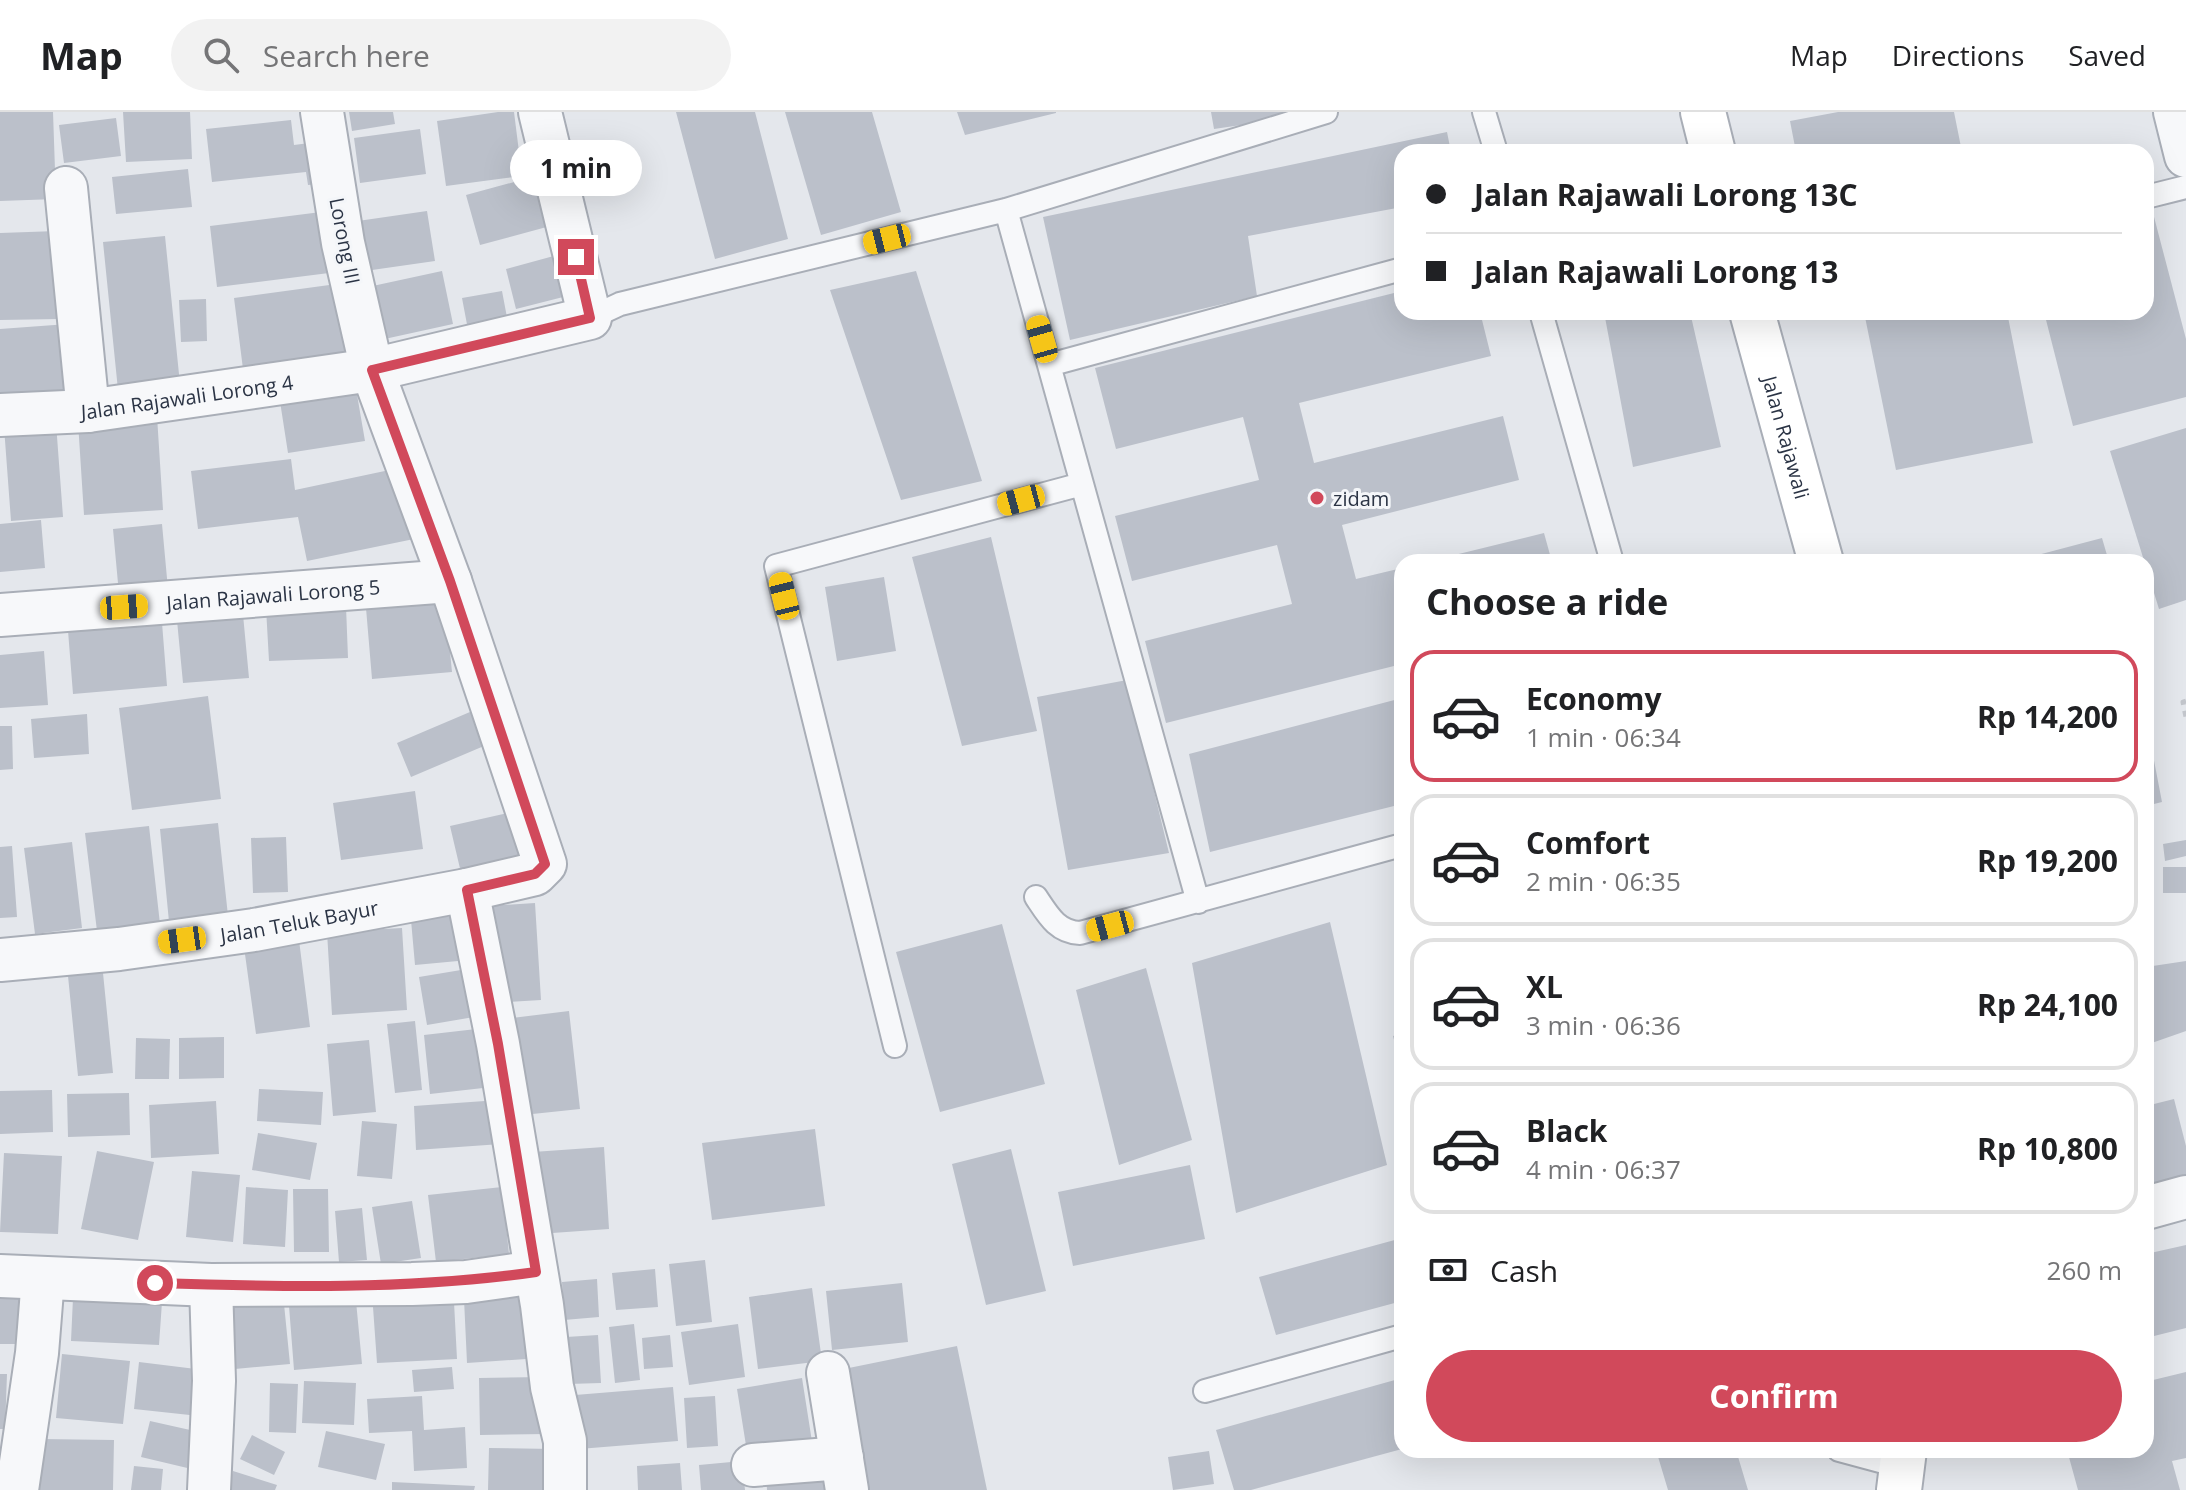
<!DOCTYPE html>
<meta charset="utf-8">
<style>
body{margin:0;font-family:"Open Sans",sans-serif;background:#f2f2f2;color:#202124;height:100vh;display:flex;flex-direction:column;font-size:30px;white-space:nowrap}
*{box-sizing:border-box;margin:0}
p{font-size:26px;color:#757577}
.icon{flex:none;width:44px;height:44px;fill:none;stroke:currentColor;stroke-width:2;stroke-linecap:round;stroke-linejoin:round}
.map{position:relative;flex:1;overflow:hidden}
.sheet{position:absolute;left:1394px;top:442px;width:760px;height:904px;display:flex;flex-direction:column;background:#fff;border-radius:24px;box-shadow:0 8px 32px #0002}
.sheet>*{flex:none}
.top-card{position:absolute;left:1394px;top:32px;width:760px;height:176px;border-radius:24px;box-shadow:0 8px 32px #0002;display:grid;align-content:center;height:176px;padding:0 32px;background:#fff}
.end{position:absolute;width:36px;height:36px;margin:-18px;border:10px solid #d1495b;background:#fff;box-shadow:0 0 0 4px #fff}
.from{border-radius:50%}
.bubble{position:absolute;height:56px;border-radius:28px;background:#fff;box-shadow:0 8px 32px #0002;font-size:26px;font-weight:700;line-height:56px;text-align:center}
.car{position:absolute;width:24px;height:48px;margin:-24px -12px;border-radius:10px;box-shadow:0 0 6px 2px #0007;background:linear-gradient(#f5c518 24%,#345 0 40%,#f5c518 0 76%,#345 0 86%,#f5c518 0)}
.top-card b{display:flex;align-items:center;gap:28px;height:76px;font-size:30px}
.top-card b+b{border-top:2px solid #e0e0e0}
.top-card i{width:20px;height:20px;background:#202124}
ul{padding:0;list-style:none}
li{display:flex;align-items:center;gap:24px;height:132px;margin:0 16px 12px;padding:0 16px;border:4px solid #e0e0e0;border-radius:24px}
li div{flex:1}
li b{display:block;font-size:30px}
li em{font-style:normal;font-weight:700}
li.selected{border-color:#d1495b}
li>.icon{width:72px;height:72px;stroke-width:1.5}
h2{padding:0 32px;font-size:36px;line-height:96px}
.pay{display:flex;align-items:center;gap:20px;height:88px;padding:0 32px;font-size:30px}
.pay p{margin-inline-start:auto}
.action{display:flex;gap:16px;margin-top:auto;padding:16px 32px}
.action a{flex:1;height:92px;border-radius:48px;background:#d1495b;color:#fff;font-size:32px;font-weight:700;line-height:92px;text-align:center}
header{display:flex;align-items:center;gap:48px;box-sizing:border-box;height:112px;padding:0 40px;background:#fff;border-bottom:2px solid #e0e0e0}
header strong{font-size:38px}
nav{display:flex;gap:44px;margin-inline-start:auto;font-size:28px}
.search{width:560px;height:72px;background:#f2f2f2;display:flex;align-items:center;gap:20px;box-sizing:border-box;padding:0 28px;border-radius:44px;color:#757577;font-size:30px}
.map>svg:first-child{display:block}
</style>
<header>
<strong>Map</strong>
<div class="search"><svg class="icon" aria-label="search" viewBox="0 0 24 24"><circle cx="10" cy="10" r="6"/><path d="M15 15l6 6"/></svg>Search here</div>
<nav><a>Map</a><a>Directions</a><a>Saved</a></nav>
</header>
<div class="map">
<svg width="2186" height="1378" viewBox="0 0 2186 1378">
<rect width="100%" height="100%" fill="#e4e7ec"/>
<!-- building -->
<path fill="#bbc0ca" d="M0,0H53L56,87L0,89Z
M123,0H190L192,47L126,50Z
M349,0H393L395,12L352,19Z
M498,0H514L522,64L446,74L437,9Z
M676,0H755L788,127L715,147Z
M785,0H872L901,100L821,123Z
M957,0H1056V1L965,23Z
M1211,0H1281L1282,7L1214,17Z
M1838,0H1954L1962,40H1796L1790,9Z
M116,6L121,44L64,51L59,13Z
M291,8L294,33L325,29L330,71L308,73L306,60L212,70L206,17Z
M420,17L426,62L360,71L354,26Z
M1447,20L1451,40H1402V95L1248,124L1257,184L1070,228L1043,105Z
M188,57L192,95L116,102L112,65Z
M540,63L554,113L480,133L466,83Z
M427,99L435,149L358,160L351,110Z
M321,100L329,161L217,175L210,114Z
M2153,101L2186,227V285L2073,314L2044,200H2146V103Z
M57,119L59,207L0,208V121Z
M165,124L180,272L118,278L103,130Z
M561,142L571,183L516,197L506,157Z
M442,159L453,212L380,228L368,175Z
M916,159L982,369L901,388L830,178Z
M344,171L353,242L243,257L234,186Z
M502,179L509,216L469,223L462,186Z
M1402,179V200H1480L1491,244L1299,291L1314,351L1503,304L1519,368L1342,413L1356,467L1402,456V552L1166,611L1145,529L1292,492L1277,433L1132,469L1115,404L1259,368L1243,305L1116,337L1095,256Z
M206,187L207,229L181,230L179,188Z
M1604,200H1690L1721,335L1633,355Z
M1864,200H2007L2033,331L1896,358Z
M68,212L74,285L0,290V217Z
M355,271L365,329L288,341L279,283Z
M157,304L163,398L84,403L78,310Z
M56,311L63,405L11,409L4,315Z
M2186,316V488L2159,497L2110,339Z
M291,347L295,378L399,356L414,427L307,449L298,405L198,417L191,359Z
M41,408L45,456L0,460V412Z
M162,412L169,488L120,493L113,417Z
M1544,421L1552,450H1430V449Z
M991,425L1037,619L962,634L912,445Z
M2102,426L2109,450H2015V449Z
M884,465L896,539L837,549L825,475Z
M445,489L452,560L372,567L366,496Z
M242,492L249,566L183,571L176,498Z
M346,494L348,546L269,549L266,496Z
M161,498L167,574L73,582L67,506Z
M44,539L48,593L0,596V543Z
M1127,568L1169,741L1068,758L1037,585Z
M208,584L221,687L132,698L119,596Z
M1402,586V692L1210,740L1189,642Z
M477,597L491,631L411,665L397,631Z
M87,602L89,642L34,646L31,607Z
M0,614H12L13,657L0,658Z
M2152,638L2162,690L2146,694V639Z
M415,679L423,737L341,748L333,691Z
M525,697L537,748L462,765L450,714Z
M218,711L229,813L170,820L160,717Z
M149,714L160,812L97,819L85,721Z
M286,725L288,780L253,781L251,726Z
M2186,728V744L2165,749L2163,732Z
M72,730L82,816L35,822L24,736Z
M12,734L17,805L0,806V735Z
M2163,755H2186V781H2163Z
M535,791L541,888L493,891L487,794Z
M454,804L458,849L415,853L411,808Z
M1330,810L1387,1053L1236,1101L1192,851Z
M1002,812L1045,972L940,1000L896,840Z
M402,816L407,898L332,903L327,820Z
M299,828L310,915L256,922L244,835Z
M2186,849V919L2146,933V855Z
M1146,856L1192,1028L1119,1053L1076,878Z
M467,857L474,905L427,913L419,865Z
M103,861L113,961L78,964L68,864Z
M569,899L580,997L523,1003L512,906Z
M415,909L422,978L395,981L387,912Z
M485,916L492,975L430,982L424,923Z
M1402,921V955H1401L1393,924Z
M224,925V966L179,967V926Z
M136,926L170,927L169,967H135Z
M369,928L376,1000L333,1004L327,932Z
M259,977L323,980L321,1013L257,1009Z
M52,978L53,1020L0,1022V979Z
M129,981L130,1023L68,1025L67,982Z
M2174,987L2186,1034V1069L2146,1079V994Z
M499,988L501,1032L416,1038L414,994Z
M216,989L219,1042L151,1046L149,993Z
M362,1009L397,1012L392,1067L357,1064Z
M815,1017L825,1094L712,1108L702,1031Z
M258,1021L317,1031L310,1068L252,1058Z
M604,1035L609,1117L538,1122L533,1040Z
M1011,1037L1046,1179L986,1193L952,1052Z
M97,1039L154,1050L138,1128L81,1117Z
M4,1041L62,1044L58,1122L0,1120Z
M1190,1053L1205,1127L1073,1154L1058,1080Z
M192,1059L240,1063L233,1130L186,1125Z
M246,1075L288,1078L285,1135L243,1132Z
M502,1075L509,1142L436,1150L428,1083Z
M293,1077H328L329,1140H294Z
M412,1089L421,1146L381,1152L372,1095Z
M362,1096L367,1148L339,1150L335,1099Z
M1402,1126V1189L1276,1223L1259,1165Z
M2186,1133V1216L2146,1226V1142Z
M705,1148L712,1210L676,1214L669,1152Z
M655,1157L658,1195L616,1198L612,1161Z
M597,1167L599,1205L564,1208L562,1170Z
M902,1171L908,1230L832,1238L826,1179Z
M0,1172H35L34,1232H0Z
M812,1176L822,1249L758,1257L749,1185Z
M283,1182L290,1252L235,1257L229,1187Z
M538,1183L541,1246L467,1251L464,1187Z
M73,1186L162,1190L159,1233L71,1229Z
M356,1189L362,1252L294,1258L289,1194Z
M454,1190L457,1247L377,1251L373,1195Z
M634,1212L640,1268L615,1271L609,1215Z
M738,1212L745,1265L689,1273L681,1220Z
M598,1223L601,1271L569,1272L566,1225Z
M670,1223L673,1255L644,1257L642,1226Z
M957,1234L987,1378H858L834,1259Z
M62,1242L130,1249L123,1312L56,1306Z
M139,1250L204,1258L199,1304L134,1297Z
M452,1255L454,1277L414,1280L412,1258Z
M2146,1260L2149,1269L2186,1260V1346L2172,1349L2180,1378H2078L2067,1338H2146Z
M0,1262H7L5,1317H0Z
M546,1265L547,1322L480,1323L479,1266Z
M802,1266L813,1336L748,1346L737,1277Z
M1402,1266V1337L1251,1378H1234L1216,1318Z
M304,1269L356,1271L354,1313L302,1311Z
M270,1271L298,1272L296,1321L269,1320Z
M673,1275L678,1329L579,1337L575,1283Z
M422,1284L424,1318L465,1315L467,1356L414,1359L412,1319L369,1321L367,1287Z
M715,1284L718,1334L687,1336L684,1286Z
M150,1309L208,1322L200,1359L141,1345Z
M326,1319L385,1332L376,1368L318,1355Z
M252,1323L285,1340L274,1363L240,1347Z
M41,1327L114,1328L113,1378H40Z
M489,1336L554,1337L553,1378H488Z
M1656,1338H1736L1748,1378H1668Z
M1209,1339L1214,1372L1173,1378L1168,1345Z
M742,1349L745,1378H701L699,1353Z
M680,1351L682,1378H638L637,1354Z
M134,1354L163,1357L161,1378H131Z
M829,1354L831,1378H767L766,1358Z
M233,1359L277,1373L275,1378H228Z
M392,1370L475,1374L474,1378H392Z"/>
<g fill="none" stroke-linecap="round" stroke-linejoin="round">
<!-- service casing -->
<g stroke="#a9aeb7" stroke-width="26">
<path id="service" d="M1484,0L1496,40
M2146,85L2186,75
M1006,98L1198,790
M1541,200L1612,450
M590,206L620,192L1006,98L1326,0
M1049,253L1402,157
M1036,785C1048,803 1057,820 1080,821L1402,733
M895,934L776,454L1082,372
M1205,1279L1402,1224
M1839,1338L1902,1355"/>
</g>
<!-- minor casing -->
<g stroke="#a9aeb7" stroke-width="46">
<g id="minor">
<path d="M2175,0L2186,44"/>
<path d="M66,76L88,299"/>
<path id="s1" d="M0,303L88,299L372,258L590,206L540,0"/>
<path id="s2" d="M0,503L450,469"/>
<path d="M467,778L498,932L542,1193L552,1275L565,1329V1378"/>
<path id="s3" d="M0,848L119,837L254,818L467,778L535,762L545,752L450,469L372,258L343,131L322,0"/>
<path d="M2146,1096L2186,1085"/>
<path d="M0,1164L211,1173L412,1172L466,1170L536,1160"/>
<path d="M828,1261L847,1378"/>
<path d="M753,1353L842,1346"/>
<path d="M17,1378L37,1241L43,1166"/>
<path d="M209,1378L214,1269L211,1173"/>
</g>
</g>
<!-- secondary casing -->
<g stroke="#a9aeb7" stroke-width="48">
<g id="secondary">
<path d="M1703,0L1713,40"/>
<path id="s4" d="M1752,200L1821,450"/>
<path d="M1899,1378L1904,1338"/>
</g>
</g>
<!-- path -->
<path stroke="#c2c5cb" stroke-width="5" stroke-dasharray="6 6" stroke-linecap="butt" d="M2186,589L2183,590L2186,605"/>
<!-- service -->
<use href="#service" stroke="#f7f8fa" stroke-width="22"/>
<!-- minor -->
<use href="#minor" stroke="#f7f8fa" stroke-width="42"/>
<!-- secondary -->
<use href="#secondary" stroke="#fff" stroke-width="44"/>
</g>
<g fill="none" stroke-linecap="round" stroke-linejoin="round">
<!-- route -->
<path stroke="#d1495b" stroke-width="10" d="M155,1171C281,1175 410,1178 536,1160L498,932L467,778L535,762L545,752L450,469L372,258L590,206L576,145"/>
</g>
<!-- markers -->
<circle fill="#d1495b" stroke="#f4f6f9" stroke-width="3" cx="1317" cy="386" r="8"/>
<g text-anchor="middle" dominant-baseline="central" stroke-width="6" stroke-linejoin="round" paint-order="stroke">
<!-- street labels -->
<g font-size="20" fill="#2b3445" stroke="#f4f6f9">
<text transform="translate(345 129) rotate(79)">Lorong III</text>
<text stroke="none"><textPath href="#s1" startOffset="188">Jalan Rajawali Lorong 4</textPath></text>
<text stroke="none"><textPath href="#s4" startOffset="130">Jalan Rajawali</textPath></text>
<text stroke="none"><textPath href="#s2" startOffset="274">Jalan Rajawali Lorong 5</textPath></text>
<text stroke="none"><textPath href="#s3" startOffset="302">Jalan Teluk Bayur</textPath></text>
</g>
<!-- poi labels -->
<g font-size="20" fill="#2b3445" stroke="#f4f6f9" text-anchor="start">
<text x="1333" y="386">zidam</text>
</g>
</g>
</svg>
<i class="end from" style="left:155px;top:1171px"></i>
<i class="end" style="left:576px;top:145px"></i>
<div class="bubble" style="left:510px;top:28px;width:132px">1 min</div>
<i class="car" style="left:887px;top:127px;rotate:256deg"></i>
<i class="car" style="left:1042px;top:227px;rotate:344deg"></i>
<i class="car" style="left:1021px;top:388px;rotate:255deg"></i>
<i class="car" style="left:784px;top:484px;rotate:346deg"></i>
<i class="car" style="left:124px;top:495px;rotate:86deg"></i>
<i class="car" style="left:1110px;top:814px;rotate:255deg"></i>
<i class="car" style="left:182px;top:828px;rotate:262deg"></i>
<div class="top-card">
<b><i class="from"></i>Jalan Rajawali Lorong 13C</b>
<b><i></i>Jalan Rajawali Lorong 13</b>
</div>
<section class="sheet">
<h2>Choose a ride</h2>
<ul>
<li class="selected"><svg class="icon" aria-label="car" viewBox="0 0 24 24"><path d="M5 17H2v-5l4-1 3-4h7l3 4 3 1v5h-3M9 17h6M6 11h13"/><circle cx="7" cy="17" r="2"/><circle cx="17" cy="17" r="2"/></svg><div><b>Economy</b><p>1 min · 06:34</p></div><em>Rp 14,200</em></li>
<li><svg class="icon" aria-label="car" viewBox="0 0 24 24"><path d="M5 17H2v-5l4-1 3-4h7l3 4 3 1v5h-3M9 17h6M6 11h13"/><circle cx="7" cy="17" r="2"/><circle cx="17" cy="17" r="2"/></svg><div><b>Comfort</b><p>2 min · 06:35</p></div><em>Rp 19,200</em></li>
<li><svg class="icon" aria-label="car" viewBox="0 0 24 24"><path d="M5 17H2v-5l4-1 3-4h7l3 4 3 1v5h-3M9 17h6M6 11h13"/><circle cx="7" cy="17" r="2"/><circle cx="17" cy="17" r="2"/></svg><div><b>XL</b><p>3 min · 06:36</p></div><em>Rp 24,100</em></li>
<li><svg class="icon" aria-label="car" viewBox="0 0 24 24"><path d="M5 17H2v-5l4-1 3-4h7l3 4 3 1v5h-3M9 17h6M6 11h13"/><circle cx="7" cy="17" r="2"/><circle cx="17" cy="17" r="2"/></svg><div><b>Black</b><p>4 min · 06:37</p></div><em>Rp 10,800</em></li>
</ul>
<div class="pay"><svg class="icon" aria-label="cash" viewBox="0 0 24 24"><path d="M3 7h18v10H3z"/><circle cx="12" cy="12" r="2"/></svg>Cash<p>260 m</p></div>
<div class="action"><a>Confirm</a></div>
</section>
</div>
